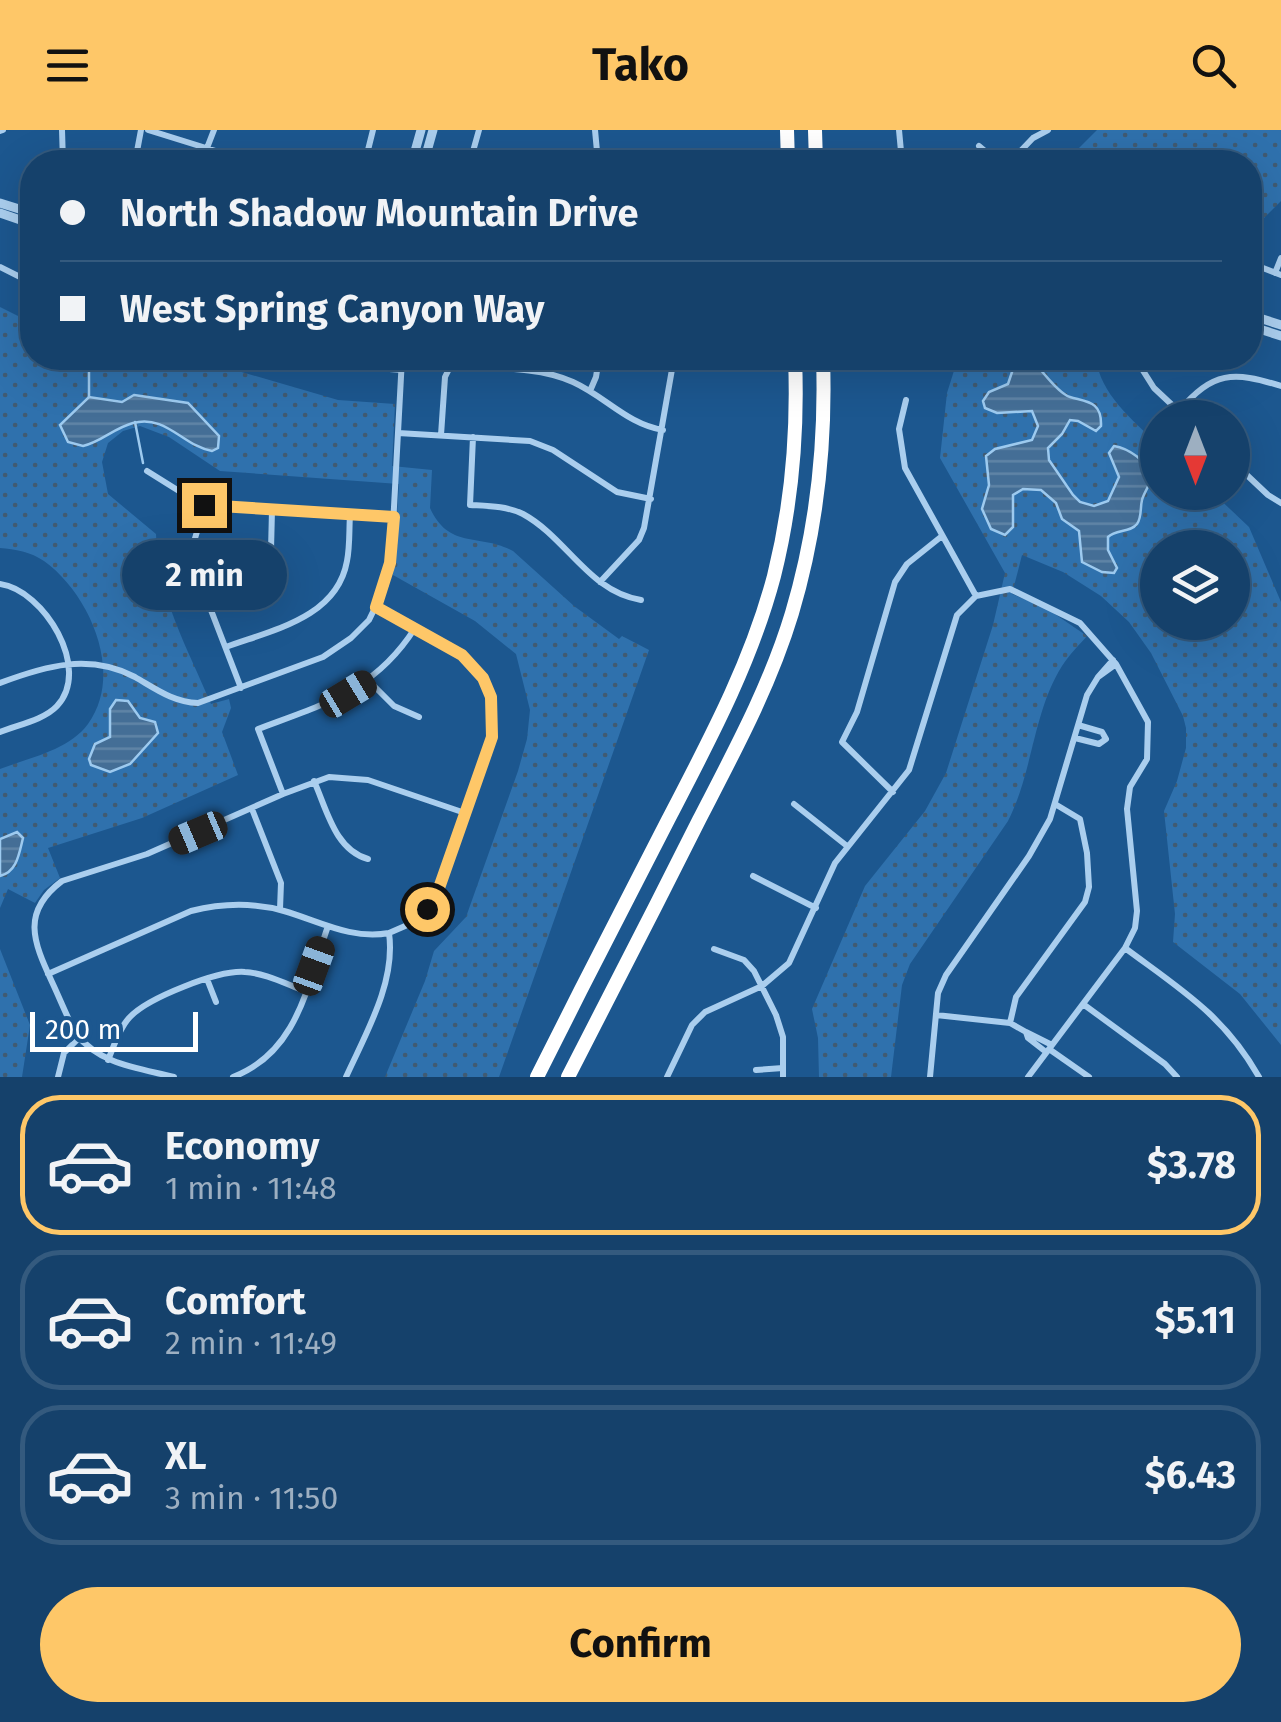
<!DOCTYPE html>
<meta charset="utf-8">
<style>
body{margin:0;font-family:"Fira Sans",sans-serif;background:#1e4871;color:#f1f3f6;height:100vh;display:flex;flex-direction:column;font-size:38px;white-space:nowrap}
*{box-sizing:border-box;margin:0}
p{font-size:32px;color:#9dafc1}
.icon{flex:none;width:55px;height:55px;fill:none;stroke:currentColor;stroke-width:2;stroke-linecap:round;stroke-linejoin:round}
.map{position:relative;height:947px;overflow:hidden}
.drawer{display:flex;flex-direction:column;background:#15416b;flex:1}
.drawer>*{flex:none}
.banner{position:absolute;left:20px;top:20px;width:1242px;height:220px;border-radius:40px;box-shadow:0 10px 40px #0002,0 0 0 2px #345a7e;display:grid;align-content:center;height:220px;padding:0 40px;background:#15416b}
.needle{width:65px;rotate:180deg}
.fabs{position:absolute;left:1140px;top:270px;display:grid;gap:20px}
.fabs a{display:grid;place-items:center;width:110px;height:110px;border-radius:50%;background:#15416b;box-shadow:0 10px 40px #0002,0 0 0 2px #345a7e;font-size:50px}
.scale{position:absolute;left:30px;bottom:25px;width:168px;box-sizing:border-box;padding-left:10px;border:5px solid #fff;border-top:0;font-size:28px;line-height:35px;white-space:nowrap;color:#fff;-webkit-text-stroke:8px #1c578f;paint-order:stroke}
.end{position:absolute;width:45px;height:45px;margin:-22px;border:12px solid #fec768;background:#111;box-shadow:0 0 0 5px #111}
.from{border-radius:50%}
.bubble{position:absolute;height:70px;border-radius:35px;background:#15416b;box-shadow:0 10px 40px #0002,0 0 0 2px #345a7e;font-size:32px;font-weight:700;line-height:70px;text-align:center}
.car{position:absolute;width:30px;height:60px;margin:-30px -15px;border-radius:12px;box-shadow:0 0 8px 2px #0007;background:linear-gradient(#222 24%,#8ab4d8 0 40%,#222 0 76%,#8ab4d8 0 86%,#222 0)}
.banner b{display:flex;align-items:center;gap:35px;height:95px;font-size:38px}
.banner b+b{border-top:2px solid #345a7e}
.banner i{width:25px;height:25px;background:#f1f3f6}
ul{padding:18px 0 0;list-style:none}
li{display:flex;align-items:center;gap:30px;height:140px;margin:0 20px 15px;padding:0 20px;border:5px solid #345a7e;border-radius:40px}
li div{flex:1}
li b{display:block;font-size:38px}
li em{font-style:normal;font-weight:700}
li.active{border-color:#fec768}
li>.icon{width:90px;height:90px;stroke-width:1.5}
.cta{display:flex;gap:20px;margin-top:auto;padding:20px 40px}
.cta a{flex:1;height:115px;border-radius:60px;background:#fec768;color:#111;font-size:40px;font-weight:700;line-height:115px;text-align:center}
header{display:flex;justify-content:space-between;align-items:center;height:130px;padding:0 40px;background:#fec768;color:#111;font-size:45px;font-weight:700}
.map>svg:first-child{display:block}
</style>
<header><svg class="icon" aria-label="menu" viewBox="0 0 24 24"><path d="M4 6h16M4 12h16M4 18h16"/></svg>Tako<svg class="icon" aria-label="search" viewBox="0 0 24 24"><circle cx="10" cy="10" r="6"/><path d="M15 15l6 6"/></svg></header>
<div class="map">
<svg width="1281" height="947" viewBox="0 0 1281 947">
<defs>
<pattern id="green-dots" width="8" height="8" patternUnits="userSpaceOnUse" patternTransform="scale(2.5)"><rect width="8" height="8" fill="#2f71ad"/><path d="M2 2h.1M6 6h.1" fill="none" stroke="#405b73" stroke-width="1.8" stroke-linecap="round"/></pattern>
<pattern id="water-rules" width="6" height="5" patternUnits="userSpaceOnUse" patternTransform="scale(2.5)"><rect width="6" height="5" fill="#446e96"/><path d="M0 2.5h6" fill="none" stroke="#6084a6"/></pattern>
</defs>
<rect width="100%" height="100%" fill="#1c578f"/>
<!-- green -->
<path fill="url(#green-dots)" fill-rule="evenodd" d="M1097,0H1281V71L1256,96L1250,94V32H1065Z
M0,177L32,193V228H128L201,235L204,231L338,270L395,274L392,336L432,340L430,378C449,420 480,403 513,421L574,476L619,509L622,506L649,520L499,947H385L425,851L434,821L466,787L518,641L527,609L530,580L516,524L475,491L393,445L399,354L220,341L169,307L140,296L123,301L108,313L102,332L108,364L156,404C157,465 188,519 211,574L229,569L231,578L222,602L238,645L142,688L48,718L60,748L44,760L35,773L8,759L0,778V639C29,628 69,620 88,594C125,543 89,463 44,431C31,422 15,419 0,418Z
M958,228H1096C1100,264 1132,289 1157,314L1158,362H1212L1249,397L1281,472V915L1240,864L1173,812L1175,784L1164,681L1177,651L1186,618V598L1183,586L1151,523L1129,492L1101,466L1063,442L1022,425L1012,464L1046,478L1087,506C1079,515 1069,525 1062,536C1033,582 1033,642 1008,691L910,834L902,855L891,947H819L818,908L812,879L865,756L925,681L946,643L993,495L1005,443L940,328L947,263ZM1158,418H1232V492H1158Z
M0,819L30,895L22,947H0Z"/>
<!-- water -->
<path fill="url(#water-rules)" stroke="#9dcaef" stroke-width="2.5" d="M1029,232H1034C1042,241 1059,264 1070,267C1087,272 1102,271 1101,296L1096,301L1078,291L1070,290L1062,304L1048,318L1049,330L1073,365L1080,372L1094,376L1108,371L1119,347L1109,323L1114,316C1127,318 1149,331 1151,347C1151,354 1144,362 1142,370C1140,378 1142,387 1137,394C1130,403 1116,399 1108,407V420L1117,438L1114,443L1102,442L1082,432L1079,401L1062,389L1056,373L1041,360L1023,359L1013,365V397L1005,405L991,399L982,379L989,355L986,326L995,319L1032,310L1038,296L1032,281L997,283L985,278L983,271L989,262L1008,254L1013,239Z
M134,265L188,273L219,306L218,318L212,321C183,316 166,284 133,293C114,298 101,312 83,316L68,312L60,295L89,267L122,272Z
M116,570L128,571L140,588L155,592L158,603L130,634L110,642L91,635L89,629L95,614L110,607V579Z
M17,702L23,708C19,724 17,742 0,746V709Z"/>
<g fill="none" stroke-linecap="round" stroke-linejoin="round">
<!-- stream -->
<path stroke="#9dcaef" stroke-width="2.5" d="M89,228V267
M135,292L143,333"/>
<!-- minor -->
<path stroke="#aaceee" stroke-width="6" d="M62,0L63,32
M148,0L251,32
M595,0L598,32
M899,0L902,32
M0,1L3,0
M979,16L998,32
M207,18L214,0
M135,32L141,0
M365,32L373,0
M470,32L479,0
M1010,32L1033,8L1048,0
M1250,133L1281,145
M0,137L32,153
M1275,143L1281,128
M318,228L351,236L402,240
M1135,228L1154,258L1186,288
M590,261L596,247L599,228
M906,270L899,299L905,338L976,466
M1179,281C1213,241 1233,241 1281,256
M398,303L530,311L553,320L617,362L651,369
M441,305L445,247L449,239L457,237C495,239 538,236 573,252C606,267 627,294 663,300
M473,307L470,375C487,376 507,376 523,384C567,408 589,462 641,470
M1232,331L1268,365L1281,373
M147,341L195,371L215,378L393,387
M205,375L193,415L194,436L241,558
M271,420L272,380
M600,452L639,410L644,398L674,228
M0,454C44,460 92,539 57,576C44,590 17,595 0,602
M226,517C272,500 337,488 347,431C350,416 349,400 350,385
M1113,530L1098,547L1116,534
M369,551L394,576L419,587
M0,553C45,536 89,523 135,547C156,559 173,572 198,573L323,527L351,508L369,490L385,457L391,433L402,228
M1075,608L1099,614L1106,609L1102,602L1078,595
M314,651C327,680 335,720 368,729
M893,662L842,612L857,582L895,452L907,434L942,406
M283,664L258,599C324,574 375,561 415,498
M794,674L847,716
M252,679L281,753L280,779
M753,746L816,778
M1125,818C1180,859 1224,885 1259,947
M714,819L744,830L754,841L776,885L783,907V947
M48,844L191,781C223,773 252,772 284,781C319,791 351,810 389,803
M207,849L216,872
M1083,874L1165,934L1177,947
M936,885L1010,893L1026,902
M1010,893L1016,867L1085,772L1089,757L1087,723L1080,689L1055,674
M1049,919L1089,947
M1046,922L1028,908L1026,902L1052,915
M108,930C114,916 119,899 129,888C147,868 218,840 245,842C265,843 286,854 305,861
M756,940L783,938
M58,947L64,923L79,908
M174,947C138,938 101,935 76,904C67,887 60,869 52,852C33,811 21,782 62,751L147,724L283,664L329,647L368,650L465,683
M233,947C298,922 307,856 328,796
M346,947C366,903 396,852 389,803L412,793L433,770L492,607C502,528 433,509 376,477
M667,947L692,895L705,882L762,856L789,833L835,733L909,640L957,485L976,466L1010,459L1080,493L1116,534L1148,592L1147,629L1130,657L1127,679L1137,781L1135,798L1125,818L1028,947
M930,947L938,863L946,845L1029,726L1050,689L1087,565L1098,547"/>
<!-- tertiary -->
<path stroke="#aaceee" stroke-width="9" d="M412,32L421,0
M424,32L433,0
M0,73L32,83
M0,83L32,94
M1250,185L1281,195
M1250,196L1281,206"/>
<!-- motorway -->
<path stroke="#fff" stroke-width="14" d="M787,0L788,32
M815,0L816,32
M537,947C580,861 624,775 668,690C709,611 751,533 774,446C792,374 798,301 795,228
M568,947C612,861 656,776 699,690C734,622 770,556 792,483C817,399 826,314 823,228"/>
</g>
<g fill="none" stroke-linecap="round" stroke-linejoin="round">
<!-- route -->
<path stroke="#fec768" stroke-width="12" d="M204,375L394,387L390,433L376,477L462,525L483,548L491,567L492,607L439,758L427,779"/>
</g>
</svg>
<div class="fabs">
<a><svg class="needle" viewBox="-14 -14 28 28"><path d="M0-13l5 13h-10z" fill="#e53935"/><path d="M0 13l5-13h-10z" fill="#9dafc1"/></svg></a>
<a><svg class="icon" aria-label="layers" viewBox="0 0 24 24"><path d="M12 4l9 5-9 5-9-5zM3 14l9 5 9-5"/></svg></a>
</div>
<div class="scale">200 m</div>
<i class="end from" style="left:427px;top:779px"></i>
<i class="end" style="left:204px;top:375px"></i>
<div class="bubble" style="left:122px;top:410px;width:165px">2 min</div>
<i class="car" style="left:348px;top:564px;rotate:59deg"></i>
<i class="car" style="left:198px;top:703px;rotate:247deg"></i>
<i class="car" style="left:314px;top:836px;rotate:20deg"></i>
<div class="banner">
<b><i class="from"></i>North Shadow Mountain Drive</b>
<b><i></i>West Spring Canyon Way</b>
</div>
</div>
<section class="drawer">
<ul>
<li class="active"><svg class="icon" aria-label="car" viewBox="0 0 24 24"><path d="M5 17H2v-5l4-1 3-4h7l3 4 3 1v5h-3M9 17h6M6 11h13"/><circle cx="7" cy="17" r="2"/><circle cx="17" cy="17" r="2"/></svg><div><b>Economy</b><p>1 min · 11:48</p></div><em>$3.78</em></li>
<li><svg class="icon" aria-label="car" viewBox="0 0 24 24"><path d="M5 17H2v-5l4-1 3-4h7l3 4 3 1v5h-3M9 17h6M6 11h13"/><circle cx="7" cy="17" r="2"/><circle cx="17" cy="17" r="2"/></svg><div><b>Comfort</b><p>2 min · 11:49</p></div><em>$5.11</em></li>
<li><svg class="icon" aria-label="car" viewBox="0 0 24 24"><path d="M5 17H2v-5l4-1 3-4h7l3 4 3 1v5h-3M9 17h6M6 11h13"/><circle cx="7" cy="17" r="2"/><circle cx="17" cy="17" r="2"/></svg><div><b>XL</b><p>3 min · 11:50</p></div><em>$6.43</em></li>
</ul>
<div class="cta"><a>Confirm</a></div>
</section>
